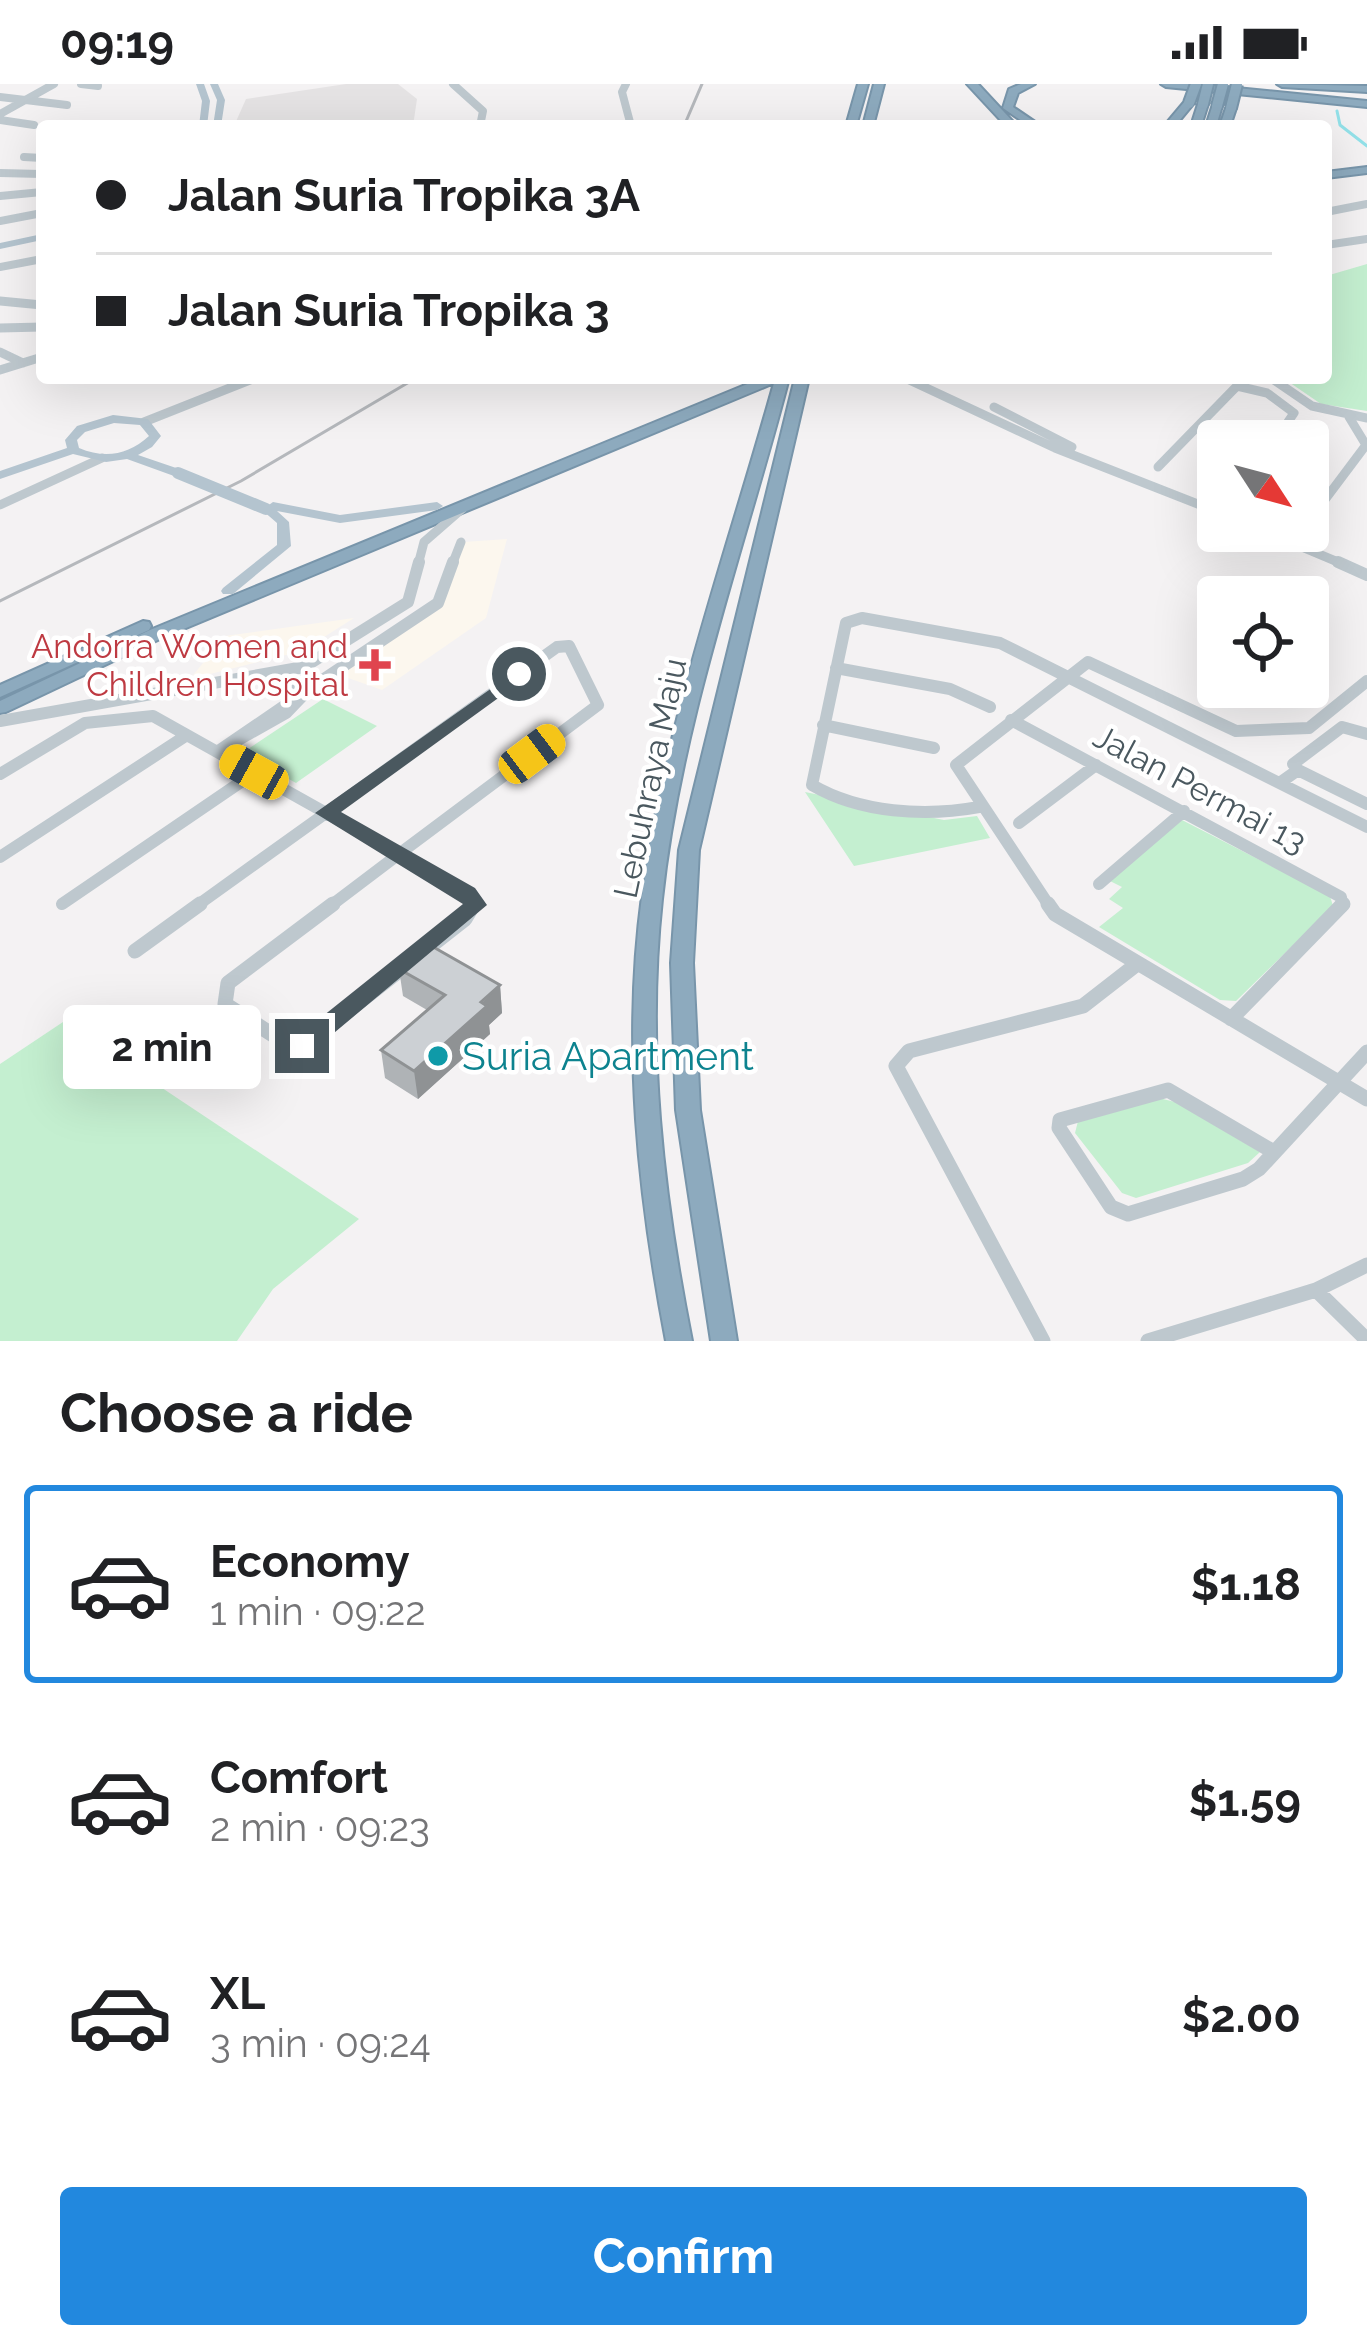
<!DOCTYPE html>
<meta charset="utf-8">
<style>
body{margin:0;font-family:Raleway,sans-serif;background:#f6f6f6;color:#202124;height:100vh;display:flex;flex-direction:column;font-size:45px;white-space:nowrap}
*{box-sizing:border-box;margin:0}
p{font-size:39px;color:#757577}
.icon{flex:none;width:66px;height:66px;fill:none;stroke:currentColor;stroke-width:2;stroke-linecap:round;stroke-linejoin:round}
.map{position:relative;height:1257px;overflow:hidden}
.sheet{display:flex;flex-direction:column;background:#fff;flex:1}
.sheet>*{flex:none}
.hud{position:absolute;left:36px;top:36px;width:1296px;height:264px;border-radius:12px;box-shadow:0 12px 48px #0002;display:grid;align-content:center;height:264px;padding:0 60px;background:#fff}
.needle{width:78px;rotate:126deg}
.buttons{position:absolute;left:1197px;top:336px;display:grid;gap:24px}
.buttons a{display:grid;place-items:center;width:132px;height:132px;border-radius:12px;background:#fff;box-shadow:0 12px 48px #0002;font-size:60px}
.end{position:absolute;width:54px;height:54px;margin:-27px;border:15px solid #4a585f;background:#fff;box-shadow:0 0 0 6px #fff}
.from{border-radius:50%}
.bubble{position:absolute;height:84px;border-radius:12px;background:#fff;box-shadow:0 12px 48px #0002;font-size:39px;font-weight:700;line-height:84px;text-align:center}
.car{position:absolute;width:36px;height:72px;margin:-36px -18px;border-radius:15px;box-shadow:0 0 9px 3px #0007;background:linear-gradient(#f5c518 24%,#345 0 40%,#f5c518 0 76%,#345 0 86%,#f5c518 0)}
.hud b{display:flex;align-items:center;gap:42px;height:114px;font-size:45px}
.hud b+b{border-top:3px solid #e0e0e0}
.hud i{width:30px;height:30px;background:#202124}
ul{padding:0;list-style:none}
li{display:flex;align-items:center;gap:36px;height:198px;margin:0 24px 18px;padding:0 36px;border:6px solid transparent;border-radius:12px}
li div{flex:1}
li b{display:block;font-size:45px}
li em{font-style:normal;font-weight:700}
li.active{border-color:#2288de}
li>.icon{width:108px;height:108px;stroke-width:1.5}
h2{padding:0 60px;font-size:54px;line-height:144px}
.action{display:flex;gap:24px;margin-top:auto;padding:24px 60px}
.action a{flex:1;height:138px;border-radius:12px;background:#2288de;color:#fff;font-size:48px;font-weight:700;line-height:138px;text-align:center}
.status{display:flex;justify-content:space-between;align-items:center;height:84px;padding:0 60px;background:#fff;direction:ltr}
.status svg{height:33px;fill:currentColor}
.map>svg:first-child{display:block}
</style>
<div class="status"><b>09:19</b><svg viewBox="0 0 49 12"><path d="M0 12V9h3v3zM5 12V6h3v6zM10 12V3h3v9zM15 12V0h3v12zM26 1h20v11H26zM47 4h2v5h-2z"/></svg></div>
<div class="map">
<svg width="1367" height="1257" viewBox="0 0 1367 1257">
<rect width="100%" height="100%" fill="#f4f2f3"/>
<!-- commercial -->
<path fill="#fcf7ee" d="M507,455L486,534L382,606L337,590L440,521L464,458Z
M354,534L302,567L190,595L225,552Z"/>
<!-- education -->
<path fill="#e5e3e4" d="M346,0H398L417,15L413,42H234L246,15Z"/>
<!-- green -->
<path fill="#c4efd0" d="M1367,180V327L1321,320L1283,294H1326V192Z
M323,615L377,642L296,699L242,669Z
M805,708L944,736L977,732L990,754L854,782Z
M1182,736L1330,812L1333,822L1236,917L1220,916L1099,843L1123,824L1109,815L1122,803L1108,796Z
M63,938L359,1135L273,1205L237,1257H0V980Z
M1155,1013L1175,1018L1260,1068L1248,1079L1136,1114L1122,1109L1075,1049L1078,1037Z"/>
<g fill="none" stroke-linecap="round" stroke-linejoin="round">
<!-- stream -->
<path stroke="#93e1e9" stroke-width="3" d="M1337,27L1340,41L1367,62"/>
<!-- highway casing -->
<g stroke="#7895aa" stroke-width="4">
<path id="highway" d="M858,0H868L856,42H846Z
M874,0H884L873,42H863Z
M967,0H978L1017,42H1006Z
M1021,0H1035L1018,9L1013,23L1041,42H1029L1003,24L1009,5Z
M1161,0H1196L1367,17V23L1166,3Z
M1277,0L1367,2V8L1282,3Z
M1185,17L1194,19L1175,42H1164Z
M1203,17L1208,20L1201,42H1191L1198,20Z
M1213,20L1222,22L1216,42H1206Z
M1231,21L1236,24L1230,42H1220L1226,24Z
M1367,83V89L1326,94V88Z
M762,294H789C744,466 681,637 662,815C646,963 663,1111 692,1257H666C638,1110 622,961 642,812C665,637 727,469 774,299L162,554L6,628L0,629V617L150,546Z
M795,294H809L699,766L693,879L700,1026L737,1257H711L676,1026L671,879L679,766Z
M143,537L149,538L151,542L149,546L0,613V601Z"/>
</g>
<!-- minor-far3 -->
<path stroke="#bec8ce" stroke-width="8" d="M81,0L98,2
M453,0L483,27L480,42
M626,0L622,8L631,42
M0,13L67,21
M0,30L54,0
M0,36L34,41
M24,73L42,74
M0,89L42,90
M0,112L42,108
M1326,128L1367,120
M0,137L42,129
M1326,161L1367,155
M0,183L42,175"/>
<!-- minor-far2 -->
<path stroke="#bec8ce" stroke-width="9" d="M0,217L42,221
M0,244L42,243
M0,268L23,279
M0,286L42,273
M905,294L1055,364L1218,428
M1271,294L1312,322L1367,334
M994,323L1072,363
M144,338L255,294
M1158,383L1237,302L1267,309L1294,329L1275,357
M0,421L102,374
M1308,426L1318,425L1366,361L1349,333
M1264,447L1345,481
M418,481L424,458L463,424
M452,481L461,458"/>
<!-- minor-far1 -->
<path stroke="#bec8ce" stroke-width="12" d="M1338,478L1367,491
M836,584L950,605L990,623
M279,592L309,605L438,519L453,478
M309,605L286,629L217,668Z
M1011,636L1341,813L1342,823
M0,637L304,583L408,518L419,478
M823,641L934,664
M1298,686L1293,680L1342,643L1367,650
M0,690L85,639L153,632L326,729
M1281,698L1298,686L1367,720
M979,723C925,733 860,729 812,701L846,539L862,534L1000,559L1367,743
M326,729L399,770
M326,729L557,563L569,562L598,621L399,770
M1019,739L1096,681
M399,770L468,809L473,823
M0,773L187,651
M1099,800L1184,727
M62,820L254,689
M195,823L326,729
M329,823L399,770
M1050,823L956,681L1088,578L1236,647L1309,644L1367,597"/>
<!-- minor -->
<path stroke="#bec8ce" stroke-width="15" d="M333,820L228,899L225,920L290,962L302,963L465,835L474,820
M1048,820L1055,830L1367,1015
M135,867L200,820
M1231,935L1343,820
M1274,1068L1168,1006L1060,1036L1059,1044L1111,1123L1128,1130L1243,1095L1259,1085L1367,968
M1316,1206L1367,1256
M1043,1257L896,982L909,967L1083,922L1137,880
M1148,1257L1316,1206L1367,1181"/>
<!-- major -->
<path fill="#b4c4cf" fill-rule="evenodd" d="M196,0H204L210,17L207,42H199L202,17Z
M210,0H218L225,16L221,42H213L217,16Z
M42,150V156L0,165V159Z
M113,331L148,335L161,352L152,363L138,371L182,386V392H174L127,375L106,378L73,370L0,395V387L67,364L65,356L77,342ZM114,339L140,341L149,352C128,371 105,375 79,364L77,356L85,348Z
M273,418L340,431L437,418L443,422L437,426L340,439L277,427L289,438L291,462L233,510H223L221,507L223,504L277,461V439L262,426Z"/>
<!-- highway -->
<use href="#highway" fill="#8daabe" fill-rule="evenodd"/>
<!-- rail -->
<path stroke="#b5b8bc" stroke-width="3" d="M684,42L702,0
M0,517L241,397L416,294"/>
<!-- highway-bridge casing -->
<g stroke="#7895aa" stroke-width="14" stroke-linecap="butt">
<path id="highway-bridge" d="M1189,19L1196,0
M1203,20L1208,0
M1217,22L1223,0
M1231,24L1237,0"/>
</g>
<!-- major-bridge -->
<path stroke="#b4c4cf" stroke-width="12" d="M178,389L266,425"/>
<!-- highway-bridge -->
<use href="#highway-bridge" stroke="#8daabe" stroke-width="10"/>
</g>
<!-- wall -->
<path fill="#afb3b6" d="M399,885L500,901L502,929L489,941L490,950L418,1015L385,994L381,966L427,926L403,912Z"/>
<!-- shaded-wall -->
<path fill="#8f9294" d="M500,901L502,929L489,941L490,950L418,1015L414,987Z"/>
<!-- building -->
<path fill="#ccd0d4" stroke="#8f9294" stroke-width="3" d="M428,860L500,901L481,918L487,922L414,987L381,966L445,911L399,885Z"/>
<!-- route -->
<path fill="#4a585f" d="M519,585L528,590L526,594L341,728L475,804L487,821L310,969H293V956L463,820L315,729Z"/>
<!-- markers -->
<path fill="#e0444e" stroke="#fff" stroke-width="4.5" d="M369 563h12v12h12v12h-12v12h-12v-12h-12v-12h12z"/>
<circle fill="#0f9aa8" stroke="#fff" stroke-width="4.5" cx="438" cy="972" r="12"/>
<g text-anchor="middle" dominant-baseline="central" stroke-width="9" stroke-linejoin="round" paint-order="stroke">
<!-- health labels -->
<g font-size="33" fill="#be3a42" stroke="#fff" text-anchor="end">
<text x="348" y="562">Andorra Women and<tspan x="348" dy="38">Children Hospital</tspan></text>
</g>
<!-- street labels -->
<g font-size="33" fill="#4a585f" stroke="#fff">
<text transform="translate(650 694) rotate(-78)">Lebuhraya Maju</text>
<text transform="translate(1200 705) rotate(28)">Jalan Permai 13</text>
</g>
<!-- near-culture labels -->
<g font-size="39" fill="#0d838f" stroke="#fff" text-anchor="start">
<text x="462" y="972">Suria Apartment</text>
</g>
</g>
</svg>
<div class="buttons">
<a><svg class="needle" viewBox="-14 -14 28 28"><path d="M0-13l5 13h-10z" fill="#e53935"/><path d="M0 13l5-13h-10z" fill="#757577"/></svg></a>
<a><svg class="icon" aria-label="locate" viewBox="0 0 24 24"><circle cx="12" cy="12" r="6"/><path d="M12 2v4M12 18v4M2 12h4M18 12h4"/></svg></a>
</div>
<i class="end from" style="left:519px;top:590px"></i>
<i class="end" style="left:302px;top:962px"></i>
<div class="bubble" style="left:63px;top:921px;width:198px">2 min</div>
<i class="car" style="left:532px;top:670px;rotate:53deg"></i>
<i class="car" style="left:254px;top:688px;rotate:299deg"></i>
<div class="hud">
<b><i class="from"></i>Jalan Suria Tropika 3A</b>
<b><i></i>Jalan Suria Tropika 3</b>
</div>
</div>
<section class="sheet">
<h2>Choose a ride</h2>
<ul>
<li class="active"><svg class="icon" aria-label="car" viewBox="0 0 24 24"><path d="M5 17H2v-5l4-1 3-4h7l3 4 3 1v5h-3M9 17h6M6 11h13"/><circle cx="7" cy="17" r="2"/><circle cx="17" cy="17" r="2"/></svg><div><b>Economy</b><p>1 min · 09:22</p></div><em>$1.18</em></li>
<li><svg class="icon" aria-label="car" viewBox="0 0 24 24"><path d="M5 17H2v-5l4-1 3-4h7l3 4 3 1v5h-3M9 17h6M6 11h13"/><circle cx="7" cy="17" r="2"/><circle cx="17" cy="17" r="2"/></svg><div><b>Comfort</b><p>2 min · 09:23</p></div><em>$1.59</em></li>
<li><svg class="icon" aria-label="car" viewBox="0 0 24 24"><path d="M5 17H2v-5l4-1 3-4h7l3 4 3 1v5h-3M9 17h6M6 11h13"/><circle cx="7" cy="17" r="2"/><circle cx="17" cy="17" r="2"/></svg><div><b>XL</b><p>3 min · 09:24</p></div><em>$2.00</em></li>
</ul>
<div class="action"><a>Confirm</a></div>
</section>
